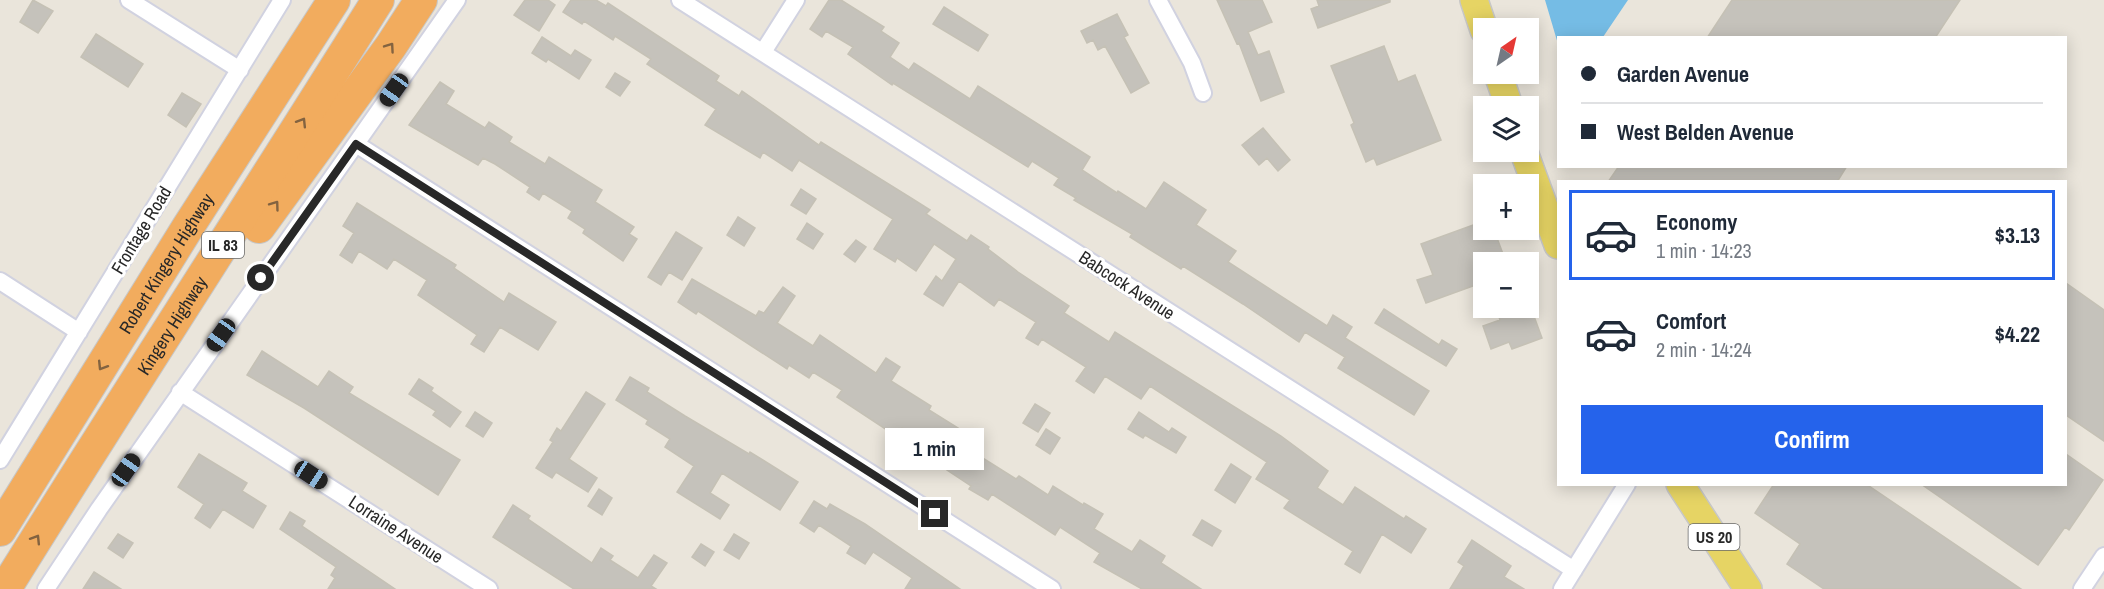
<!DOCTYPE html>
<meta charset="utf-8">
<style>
body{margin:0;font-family:"Archivo Narrow",sans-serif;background:#f6f6f7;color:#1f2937;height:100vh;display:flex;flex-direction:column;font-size:22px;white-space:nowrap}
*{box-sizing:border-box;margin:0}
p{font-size:20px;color:#747a83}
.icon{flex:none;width:33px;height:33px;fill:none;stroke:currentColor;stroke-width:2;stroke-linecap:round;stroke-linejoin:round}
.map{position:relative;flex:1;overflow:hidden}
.drawer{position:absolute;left:1557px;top:180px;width:510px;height:306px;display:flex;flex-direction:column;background:#fff;border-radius:0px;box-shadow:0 3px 15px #0003}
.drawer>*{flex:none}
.top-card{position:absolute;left:1557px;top:36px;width:510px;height:132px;border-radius:0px;box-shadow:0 3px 15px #0003;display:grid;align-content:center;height:132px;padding:0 24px;background:#fff}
.needle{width:39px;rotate:34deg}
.buttons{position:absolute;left:1473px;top:18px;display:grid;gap:12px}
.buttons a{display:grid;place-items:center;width:66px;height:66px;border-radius:0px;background:#fff;box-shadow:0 3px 15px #0003;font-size:30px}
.end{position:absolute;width:27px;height:27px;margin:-14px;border:8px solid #282828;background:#fff;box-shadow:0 0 0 3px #fff}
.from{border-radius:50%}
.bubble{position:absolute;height:42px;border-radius:0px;background:#fff;box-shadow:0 3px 15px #0003;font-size:20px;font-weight:700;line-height:42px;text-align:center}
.car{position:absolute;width:18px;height:36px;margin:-18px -9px;border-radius:8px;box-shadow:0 0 4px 2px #0007;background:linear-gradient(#222 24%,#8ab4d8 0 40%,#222 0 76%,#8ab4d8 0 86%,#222 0)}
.top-card b{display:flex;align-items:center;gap:21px;height:57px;font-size:22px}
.top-card b+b{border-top:2px solid #e0e1e3}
.top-card i{width:15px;height:15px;background:#1f2937}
ul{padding:10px 0 0;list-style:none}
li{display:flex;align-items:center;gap:18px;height:90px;margin:0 12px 9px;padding:0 12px;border:3px solid transparent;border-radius:0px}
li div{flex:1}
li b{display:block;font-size:22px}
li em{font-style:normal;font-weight:700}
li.on{border-color:#2563eb}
li>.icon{width:54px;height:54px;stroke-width:1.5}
.action{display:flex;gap:12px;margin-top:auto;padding:12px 24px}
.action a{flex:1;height:69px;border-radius:0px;background:#2563eb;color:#fff;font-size:24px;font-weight:700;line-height:69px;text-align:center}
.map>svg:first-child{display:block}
</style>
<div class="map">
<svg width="2104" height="589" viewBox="0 0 2104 589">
<rect width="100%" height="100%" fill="#eae5db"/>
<!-- water -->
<path fill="#75bce5" d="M1545,0H1628L1603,37L1558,38V44Z"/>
<!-- building -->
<path fill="#c5c2bb" stroke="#c5c1b5" stroke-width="1.5" d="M33,0L53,11L38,33L20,22Z
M525,0H548L555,5L539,31L514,15Z
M571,0H596L606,6L608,3L719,76L716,81L739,96L742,91L819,145L821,142L911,198L930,210L926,214L967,241L971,235L989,247L988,249L1018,272L1069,306L1064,313L1109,342L1115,332L1281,436L1328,471L1317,488L1343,505L1355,487L1404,519L1406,516L1426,529L1411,553L1382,534L1360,573L1345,564L1353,551L1284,508L1290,500L1256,479L1267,462L1150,386L1141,399L1105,376L1094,393L1076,381L1086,367L1042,339L1038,345L1026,338L1036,322L999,299L994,306L959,281L943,306L924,294L936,276L942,281L956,259L934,244L916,271L897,258L895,262L874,249L893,219L799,160L792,171L763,152L760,158L705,125L716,109L647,64L651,59L615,36L613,40L584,21L582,24L563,12Z
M829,0H841L884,27L881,31L899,43L890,57L909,70L914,63L970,99L978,86L1090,157L1082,170L1117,193L1118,191L1146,209L1164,182L1206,210L1196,225L1236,251L1228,262L1327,326L1333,315L1352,327L1345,338L1429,391L1414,415L1338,368L1345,357L1305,332L1299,342L1243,304L1183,266L1181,269L1149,249L1130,237L1132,234L1074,200L1076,198L1054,185L1059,178L1032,161L1028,167L893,83L892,85L848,54L853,47L826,31L822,37L810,29Z
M1217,0H1262L1272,22L1248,32L1258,55L1269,51L1284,92L1261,101L1239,43L1237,44Z
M1317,0H1390V2L1318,28L1311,9L1319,6Z
M1732,0H1960L1935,38H1707Z
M944,7L988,35L978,51L933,24Z
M1117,14L1128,35L1124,37L1149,83L1131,93L1105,46L1098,50L1093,40L1087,43L1081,31Z
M96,34L143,64L128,87L81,57Z
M542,37L571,56L575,50L591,60L579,79L548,59L546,62L532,53Z
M1384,46L1398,82L1415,75L1441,140L1377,165L1374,158L1366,162L1351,125L1354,123L1331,66Z
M615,73L630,82L620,96L606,87Z
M440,82L454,91L446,104L485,128L489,122L512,137L509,142L545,164L549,157L602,190L595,202L634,227L629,234L637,239L623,261L583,233L585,229L568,218L572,211L543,193L539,200L527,192L530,187L495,164L483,158L478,165L409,125Z
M182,93L201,104L186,127L168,115Z
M1263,128L1290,160L1278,171L1267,158L1259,165L1242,145Z
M1619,166H1847L1837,182H1608Z
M801,189L816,199L806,214L791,205Z
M357,203L456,265L454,268L504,302L509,293L556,322L538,350L500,327L484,352L471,344L477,335L418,295L427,280L394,259L387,269L359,251L352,263L340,255L354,233L343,226Z
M738,217L755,228L744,246L727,235Z
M1484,221V230H1494L1506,262H1484V282L1426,303L1417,280L1433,275L1421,244Z
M807,223L823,234L813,249L797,239Z
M676,232L702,248L682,280L669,272L661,285L648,277Z
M856,240L866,247L855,262L844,254Z
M692,279L756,316L759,311L764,313L783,287L795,296L777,323L813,346L820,335L876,373L886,358L900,367L891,381L931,406L929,410L958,428L954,435L983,454L981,457L1016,479L1019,476L1048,495L1053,486L1083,505L1084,503L1103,514L1094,529L1132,552L1140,540L1165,556L1161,563L1201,589H1142L1094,562L1100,553L1060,527L1055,535L992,494L988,500L969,489L971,486L947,470L954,460L914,434L902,428L896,436L837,397L842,390L813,372L809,378L789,365L787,369L698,311L696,314L678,302Z
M2066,283L2104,310V441L2066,415Z
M1496,308H1531L1542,338L1512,349L1509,342L1491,349L1483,326L1500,320Z
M1384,309L1439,345L1442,340L1457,349L1446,366L1375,323Z
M262,351L318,387L329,371L353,387L349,393L460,460L438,495L304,408L247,375Z
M630,377L649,388L647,392L685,416L749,454L750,452L798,482L780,510L722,473L710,493L729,505L720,519L677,492L694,466L665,447L670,439L646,424L648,420L616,400Z
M419,379L433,388L431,391L461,412L450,427L433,415L436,411L409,394Z
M586,392L605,404L569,459L597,478L588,492L556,472L552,478L536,468L553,442L550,440L557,428L561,431Z
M1035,404L1050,413L1038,432L1023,423Z
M475,412L492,423L483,437L466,426Z
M1139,412L1169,432L1172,428L1186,437L1176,453L1145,435L1143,438L1128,429Z
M1046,429L1060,438L1050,454L1036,445Z
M199,454L247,483L242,491L266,506L253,528L223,509L210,528L195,518L204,504L178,487Z
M2066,454L2103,480L2069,530L2065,527L2038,565L1921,484H2066Z
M1231,464L1251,477L1235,503L1215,490Z
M1774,484H1866L2021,589H1824L1787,564L1800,544L1755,513Z
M599,489L612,498L602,515L588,506Z
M814,501L827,509L830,504L865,524L960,589H905L912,578L873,552L865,564L847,553L851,546L819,525L814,532L800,523Z
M513,505L530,516L528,519L592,563L601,548L613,556L610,560L638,578L654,555L667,563L651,586L656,589H574L493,537Z
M290,512L305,521L302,526L395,589H328L335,578L331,575L336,567L280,529Z
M1202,520L1221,531L1212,546L1193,535Z
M118,534L133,543L123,558L108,548Z
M734,534L749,543L739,559L724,550Z
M1472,540L1511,566L1504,577L1524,589H1450L1464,566L1458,562Z
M701,544L714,552L705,566L692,557Z
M94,572L121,589H83Z"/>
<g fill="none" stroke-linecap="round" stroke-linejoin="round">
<!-- street casing -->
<g stroke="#d1d2e0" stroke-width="20">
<path id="street" d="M129,0L240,70
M680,0L1574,570
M1158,0L1192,63L1203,93
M763,52L796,0
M356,144L1052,589
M0,281L79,332
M180,392L489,589
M0,460L282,0
M46,589L99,509L457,0
M1562,589L1627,484
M2082,589L2104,556"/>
</g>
<!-- primary casing -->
<g stroke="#c7c7c7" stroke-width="30">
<path id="primary" d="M1474,0L1484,30
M1498,74L1509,106
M1524,152L1558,245
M1680,484L1748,589"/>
</g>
<!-- highway casing -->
<g stroke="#c7c7c7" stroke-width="34">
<g id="highway">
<path d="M259,227L391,46L421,0"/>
<path id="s1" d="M0,530L188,227L334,0"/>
<path id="s2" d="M5,589C128,391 255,197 378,0"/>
</g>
</g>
<!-- street -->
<use href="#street" stroke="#fff" stroke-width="16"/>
<!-- primary -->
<use href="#primary" stroke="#e6d464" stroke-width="27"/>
<!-- highway -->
<use href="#highway" stroke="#f2ac5e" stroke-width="32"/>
</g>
<!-- one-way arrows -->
<defs><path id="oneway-chevron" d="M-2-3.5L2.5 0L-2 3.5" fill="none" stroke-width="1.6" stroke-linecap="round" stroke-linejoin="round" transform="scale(1.5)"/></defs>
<g stroke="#836340">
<use href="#oneway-chevron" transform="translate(390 47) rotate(-55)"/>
<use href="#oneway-chevron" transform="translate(302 122) rotate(-58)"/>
<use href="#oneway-chevron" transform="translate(275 205) rotate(-54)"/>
<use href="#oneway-chevron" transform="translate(102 366) rotate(122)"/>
<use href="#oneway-chevron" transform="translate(36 539) rotate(-58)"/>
</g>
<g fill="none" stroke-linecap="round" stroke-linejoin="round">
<!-- route -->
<path stroke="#282828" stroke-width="8" d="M261,278L356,144L935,514"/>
</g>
<g text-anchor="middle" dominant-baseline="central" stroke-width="6" stroke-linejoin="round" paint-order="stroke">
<!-- shield labels -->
<g fill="#fff" stroke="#686868" stroke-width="1.5">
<rect x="202" y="232" width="42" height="26" rx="4.5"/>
<rect x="1688.5" y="524" width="51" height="26" rx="4.5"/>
</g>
<g font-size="16" font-weight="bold" fill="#282828">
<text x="223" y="245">IL 83</text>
<text x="1714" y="537">US 20</text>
</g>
<!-- street labels -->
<g font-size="18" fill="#282828" stroke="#fff">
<text transform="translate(141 230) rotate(-59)">Frontage Road</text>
<text stroke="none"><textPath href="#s1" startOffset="314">Robert Kingery Highway</textPath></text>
<text transform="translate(1127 285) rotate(33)">Babcock Avenue</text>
<text stroke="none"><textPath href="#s2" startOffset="312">Kingery Highway</textPath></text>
<text transform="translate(396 529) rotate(33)">Lorraine Avenue</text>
</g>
</g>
</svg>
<div class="buttons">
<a><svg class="needle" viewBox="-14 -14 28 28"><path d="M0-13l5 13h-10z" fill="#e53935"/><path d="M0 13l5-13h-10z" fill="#747a83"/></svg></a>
<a><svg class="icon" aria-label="layers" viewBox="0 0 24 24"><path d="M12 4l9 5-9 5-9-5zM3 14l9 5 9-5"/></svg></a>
<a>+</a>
<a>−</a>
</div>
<i class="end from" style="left:261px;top:278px"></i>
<i class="end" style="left:935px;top:514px"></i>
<div class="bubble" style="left:885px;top:428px;width:99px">1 min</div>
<i class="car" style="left:394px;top:90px;rotate:215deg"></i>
<i class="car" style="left:221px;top:335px;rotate:215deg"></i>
<i class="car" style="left:126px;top:470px;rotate:35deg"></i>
<i class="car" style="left:311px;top:475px;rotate:123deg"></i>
<div class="top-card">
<b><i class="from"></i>Garden Avenue</b>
<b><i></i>West Belden Avenue</b>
</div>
<section class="drawer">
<ul>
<li class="on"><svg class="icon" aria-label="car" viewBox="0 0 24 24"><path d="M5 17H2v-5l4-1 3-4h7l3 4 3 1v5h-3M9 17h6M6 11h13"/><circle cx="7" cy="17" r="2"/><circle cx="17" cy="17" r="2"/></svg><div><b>Economy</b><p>1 min · 14:23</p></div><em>$3.13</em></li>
<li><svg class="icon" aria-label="car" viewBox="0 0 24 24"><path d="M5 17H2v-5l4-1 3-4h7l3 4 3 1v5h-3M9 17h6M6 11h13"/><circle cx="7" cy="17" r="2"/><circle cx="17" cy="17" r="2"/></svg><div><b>Comfort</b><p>2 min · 14:24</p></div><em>$4.22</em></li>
</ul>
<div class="action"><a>Confirm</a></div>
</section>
</div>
